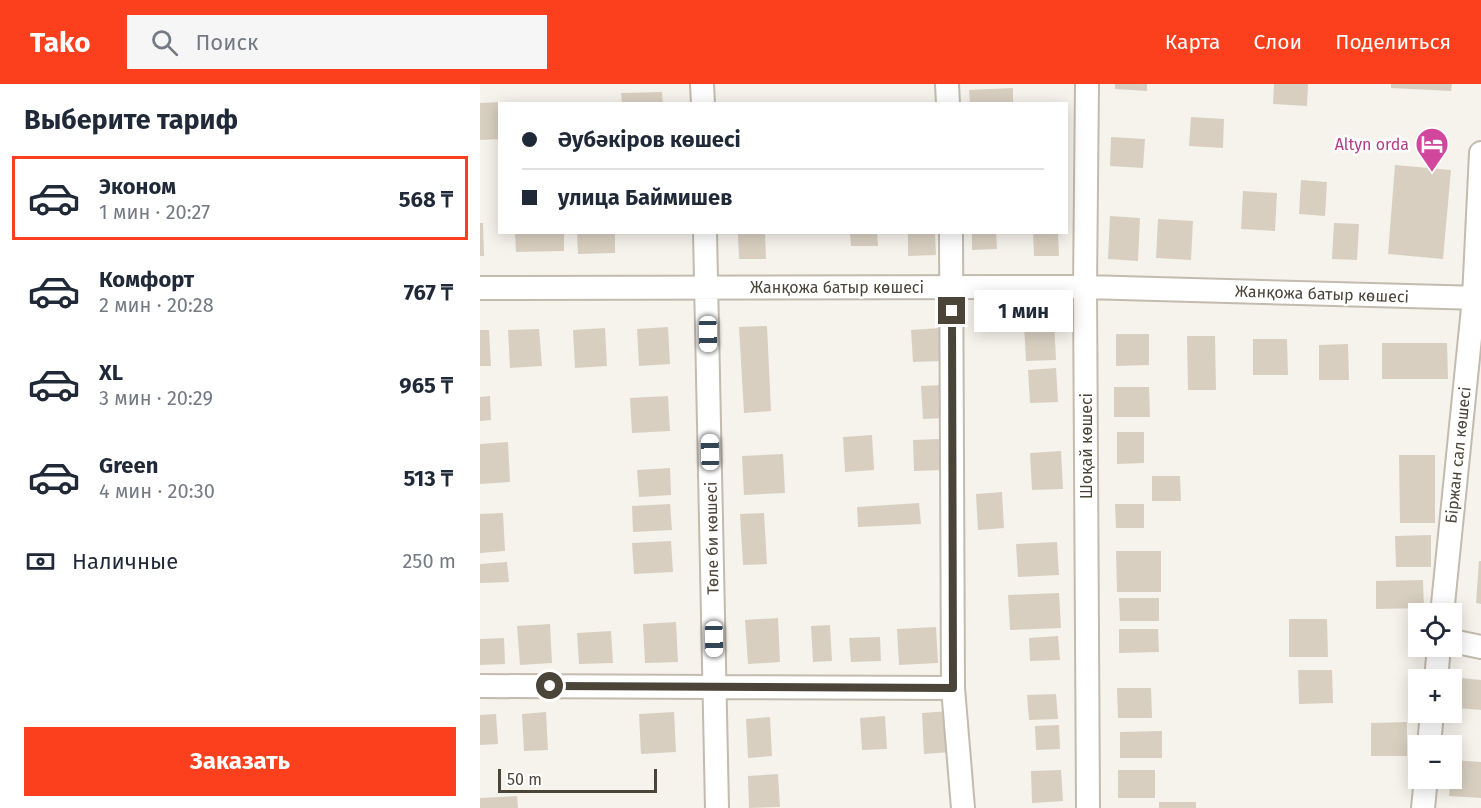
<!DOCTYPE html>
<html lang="ru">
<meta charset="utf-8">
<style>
body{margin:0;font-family:"Fira Sans",sans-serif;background:#f6f6f7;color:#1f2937;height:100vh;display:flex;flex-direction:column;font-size:22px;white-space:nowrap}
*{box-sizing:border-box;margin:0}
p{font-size:20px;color:#747a83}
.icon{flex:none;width:33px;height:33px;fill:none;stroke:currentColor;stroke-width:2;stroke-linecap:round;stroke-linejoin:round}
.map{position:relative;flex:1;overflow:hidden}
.sheet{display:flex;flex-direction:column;background:#fff;width:480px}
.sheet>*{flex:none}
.hud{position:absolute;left:18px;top:18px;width:570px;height:132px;border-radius:0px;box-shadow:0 3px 15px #0003;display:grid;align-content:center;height:132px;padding:0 24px;background:#fff}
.tools{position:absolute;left:928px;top:519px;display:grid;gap:12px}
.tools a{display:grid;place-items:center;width:54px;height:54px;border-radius:0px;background:#fff;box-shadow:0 3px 15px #0003;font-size:30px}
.scale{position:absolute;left:18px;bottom:15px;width:159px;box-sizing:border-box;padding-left:6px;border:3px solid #4b4439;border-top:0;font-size:16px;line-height:21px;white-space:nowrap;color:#4b4439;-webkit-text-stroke:4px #fff;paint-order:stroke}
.end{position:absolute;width:27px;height:27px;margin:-14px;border:8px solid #4b4439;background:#fff;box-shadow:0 0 0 3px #fff}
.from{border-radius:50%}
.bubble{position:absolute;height:42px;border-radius:0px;background:#fff;box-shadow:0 3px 15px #0003;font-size:20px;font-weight:700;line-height:42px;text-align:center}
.car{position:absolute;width:18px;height:36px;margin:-18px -9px;border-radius:8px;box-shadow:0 0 4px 2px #0007;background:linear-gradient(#fff 24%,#345 0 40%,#fff 0 76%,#345 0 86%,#fff 0)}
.hud b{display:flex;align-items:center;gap:21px;height:57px;font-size:22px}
.hud b+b{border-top:2px solid #e0e1e3}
.hud i{width:15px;height:15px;background:#1f2937}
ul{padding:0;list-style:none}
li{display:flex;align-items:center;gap:18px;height:84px;margin:0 12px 9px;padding:0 12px;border:3px solid transparent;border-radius:0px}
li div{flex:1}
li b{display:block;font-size:22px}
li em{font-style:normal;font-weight:700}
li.selected{border-color:#fc3f1d}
li>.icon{width:54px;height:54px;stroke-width:1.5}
h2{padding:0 24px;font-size:27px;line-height:72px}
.pay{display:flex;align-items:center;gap:15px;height:66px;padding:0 24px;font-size:22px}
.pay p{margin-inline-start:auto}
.action{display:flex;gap:12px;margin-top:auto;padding:12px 24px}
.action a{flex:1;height:69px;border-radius:0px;background:#fc3f1d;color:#fff;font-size:24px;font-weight:700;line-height:69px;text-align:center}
header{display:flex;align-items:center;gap:36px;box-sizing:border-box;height:84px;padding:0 30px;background:#fc3f1d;color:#fff}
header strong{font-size:28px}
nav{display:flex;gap:33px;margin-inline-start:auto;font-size:21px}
.search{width:420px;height:54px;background:#f6f6f7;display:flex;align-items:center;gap:15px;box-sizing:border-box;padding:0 21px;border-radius:0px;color:#747a83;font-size:22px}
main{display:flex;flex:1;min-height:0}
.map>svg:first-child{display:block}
</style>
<header>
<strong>Tako</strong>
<div class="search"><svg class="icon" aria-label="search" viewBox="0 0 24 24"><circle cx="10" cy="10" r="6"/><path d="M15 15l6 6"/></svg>Поиск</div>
<nav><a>Карта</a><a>Слои</a><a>Поделиться</a></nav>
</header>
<main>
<section class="sheet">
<h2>Выберите тариф</h2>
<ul>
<li class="selected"><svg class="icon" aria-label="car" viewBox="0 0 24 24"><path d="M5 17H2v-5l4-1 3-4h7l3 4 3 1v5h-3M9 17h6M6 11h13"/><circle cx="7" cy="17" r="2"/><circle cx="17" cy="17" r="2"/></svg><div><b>Эконом</b><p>1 мин · 20:27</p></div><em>568 ₸</em></li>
<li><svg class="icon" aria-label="car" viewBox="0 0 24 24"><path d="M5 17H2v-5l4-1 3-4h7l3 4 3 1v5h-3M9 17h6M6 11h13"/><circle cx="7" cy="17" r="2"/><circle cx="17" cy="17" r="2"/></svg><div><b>Комфорт</b><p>2 мин · 20:28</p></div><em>767 ₸</em></li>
<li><svg class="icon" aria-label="car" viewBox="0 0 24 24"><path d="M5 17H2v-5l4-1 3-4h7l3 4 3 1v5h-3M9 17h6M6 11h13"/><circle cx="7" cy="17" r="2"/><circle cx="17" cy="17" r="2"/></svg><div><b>XL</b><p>3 мин · 20:29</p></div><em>965 ₸</em></li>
<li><svg class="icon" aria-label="car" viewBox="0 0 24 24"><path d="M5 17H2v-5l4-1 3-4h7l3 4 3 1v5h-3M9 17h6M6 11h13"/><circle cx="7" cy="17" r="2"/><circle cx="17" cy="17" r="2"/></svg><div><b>Green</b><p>4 мин · 20:30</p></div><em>513 ₸</em></li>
</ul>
<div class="pay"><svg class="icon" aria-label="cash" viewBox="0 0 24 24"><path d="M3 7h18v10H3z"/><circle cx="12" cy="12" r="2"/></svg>Наличные<p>250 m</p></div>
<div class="action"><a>Заказать</a></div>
</section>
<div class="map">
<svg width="1001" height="724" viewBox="0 0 1001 724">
<rect width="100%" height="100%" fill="#f6f3ec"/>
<!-- building -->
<path fill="#d8cfc1" d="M635,0H667V7L635,5Z
M794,0H828L827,22L793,20Z
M911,0H972L971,7L911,4Z
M533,4V20H490L489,6Z
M182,8L183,20H142L141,9Z
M20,18V55L0,56V19Z
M711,33L744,35L743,64L709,62Z
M631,53L665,55L663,84L630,82Z
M915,81L971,86L963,175L908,170Z
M821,96L847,98L845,132L819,130Z
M763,107L797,109L795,147L761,145Z
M630,132L660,134L658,177L628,175Z
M678,135L713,137L711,176L676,174Z
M0,139H3L4,172H0Z
M854,139L879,140L877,176L852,175Z
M35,148H84V167L36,168Z
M97,148H135V169L98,170Z
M370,148H397L398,162H371Z
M428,148H455L456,171L428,172Z
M492,148H516L517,165L492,166Z
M578,148L579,172H554L553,149Z
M285,149L286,175H259L258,150Z
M574,238L576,276L546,277L544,239Z
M287,242L291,327L264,329L259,243Z
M188,243L190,280L159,282L157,245Z
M125,244L127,282L95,284L93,246Z
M460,244L462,277L433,278L431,246Z
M59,245L62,282L30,284L28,246Z
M0,246H9L11,282H0Z
M636,250H669V281L636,282Z
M707,252H735L736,306H708Z
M773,255H807L808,291H773Z
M902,259H967L968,295H902Z
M868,260L869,296H839V261Z
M576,284L578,318L550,319L548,286Z
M462,301L464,334L443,335L441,302Z
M634,303H669L670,333H634Z
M10,312L11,336L0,337V313Z
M188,312L190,347L152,349L150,314Z
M637,348H664V379L637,380Z
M392,351L394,386L365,388L363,353Z
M460,355L462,386L434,387L433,356Z
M28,358L30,398L0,400V360Z
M581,367L583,405L552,406L550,369Z
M303,370L305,409L264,411L262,372Z
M919,371H955V439H920Z
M190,384L191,411L159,413L157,386Z
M672,392H700L701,417H672Z
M522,408L524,444L498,446L496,410Z
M439,419L441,440L378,443L377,423Z
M190,420L192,446L153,448L152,422Z
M635,420H664V444H636Z
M23,429L25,467L0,469V430Z
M284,429L287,480L263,481L260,430Z
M951,451V483H916L915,452Z
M191,457L193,488L154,490L152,459Z
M577,458L579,491L538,493L536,460Z
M636,467H681V508H637Z
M999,477H1001V520L996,519Z
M27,478L29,498L0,499V480Z
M943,496L944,524L896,525V497Z
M579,509L581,544L530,546L528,511Z
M639,514H679V537H640Z
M298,534L300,578L268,580L265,536Z
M809,535H847L848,573H809Z
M196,538L198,578L165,579L163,540Z
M70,540L72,579L40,581L37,542Z
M350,541L352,577L333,578L331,542Z
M456,543L458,579L419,581L417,545Z
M639,545H678L679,568L639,569Z
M131,547L133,579L99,580L97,549Z
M578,552L580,576L550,577L549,554Z
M400,553L401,577L371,578L369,554Z
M24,554L25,580L0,581V555Z
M818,586H852L853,619L819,620Z
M981,594L1001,596V626L978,624Z
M637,604H671L672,634H638Z
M576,610L578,635L549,636L547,611Z
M469,627L472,668L444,670L442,629Z
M66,628L68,666L44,667L42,630Z
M194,628L196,668L161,670L159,630Z
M16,630L18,660L0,661V631Z
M405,632L407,665L382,666L380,634Z
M290,633L292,672L268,674L266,635Z
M927,638V672H891V639Z
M579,641L580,665L556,666L555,642Z
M682,647V674H640V648Z
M972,676L1001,678V714L969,712Z
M581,686L583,717L552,719L551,687Z
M638,686H675V714H638Z
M298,690L300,723L269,724L268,692Z
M37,712L38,724H0V714Z
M679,718H716V724H679Z"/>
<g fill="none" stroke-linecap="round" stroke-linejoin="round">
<!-- street casing -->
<g stroke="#c2bbae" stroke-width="26">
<path id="street" d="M222,0L223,20
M467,0L468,20
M607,0L605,203L608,724
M225,148L237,724
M471,148L473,604L483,724
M0,204L605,203L1001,214
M962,530L994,214L1001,69
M972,557L1001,563
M956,596L959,562
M0,602L473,604
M949,662L952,628
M943,724L946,694"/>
</g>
<!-- street -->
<use href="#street" stroke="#fff" stroke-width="22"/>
</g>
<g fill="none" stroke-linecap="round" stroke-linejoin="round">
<!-- route -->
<path stroke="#4b4439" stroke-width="8" d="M70,602L473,604L472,227"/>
</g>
<!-- icons -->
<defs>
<g id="hotel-pin" transform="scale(1.725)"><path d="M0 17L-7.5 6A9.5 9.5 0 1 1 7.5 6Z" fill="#d1479c" stroke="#fff"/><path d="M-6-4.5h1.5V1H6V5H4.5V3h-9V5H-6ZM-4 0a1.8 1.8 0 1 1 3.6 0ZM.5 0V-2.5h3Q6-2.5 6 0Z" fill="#fff"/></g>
</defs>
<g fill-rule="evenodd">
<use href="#hotel-pin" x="952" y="60"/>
</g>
<g text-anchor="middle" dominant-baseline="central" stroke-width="5" stroke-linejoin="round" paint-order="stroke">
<!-- hotel labels -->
<g font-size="16" fill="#b23c85" stroke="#fff" text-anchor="end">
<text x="929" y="60">Altyn orda</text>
</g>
<!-- street labels -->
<g font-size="16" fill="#4b4439" stroke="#fff">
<text x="357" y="203">Жанқожа батыр көшесі</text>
<text transform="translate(842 210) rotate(2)">Жанқожа батыр көшесі</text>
<text transform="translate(606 362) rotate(-90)">Шоқай көшесі</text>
<text transform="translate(978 371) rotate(-84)">Біржан сал көшесі</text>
<text transform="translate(232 454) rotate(-91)">Төле би көшесі</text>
</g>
</g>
</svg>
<div class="tools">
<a><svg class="icon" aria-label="locate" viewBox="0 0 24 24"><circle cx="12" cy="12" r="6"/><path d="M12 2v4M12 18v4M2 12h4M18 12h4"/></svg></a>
<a>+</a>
<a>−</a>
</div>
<div class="scale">50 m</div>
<i class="end from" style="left:70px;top:602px"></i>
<i class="end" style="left:472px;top:227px"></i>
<div class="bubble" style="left:494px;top:206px;width:99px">1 мин</div>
<i class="car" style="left:228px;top:250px;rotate:179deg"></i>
<i class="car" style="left:230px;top:368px;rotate:359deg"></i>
<i class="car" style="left:234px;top:555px;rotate:179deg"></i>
<div class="hud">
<b><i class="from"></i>Әубәкіров көшесі</b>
<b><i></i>улица Баймишев</b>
</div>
</div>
</main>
